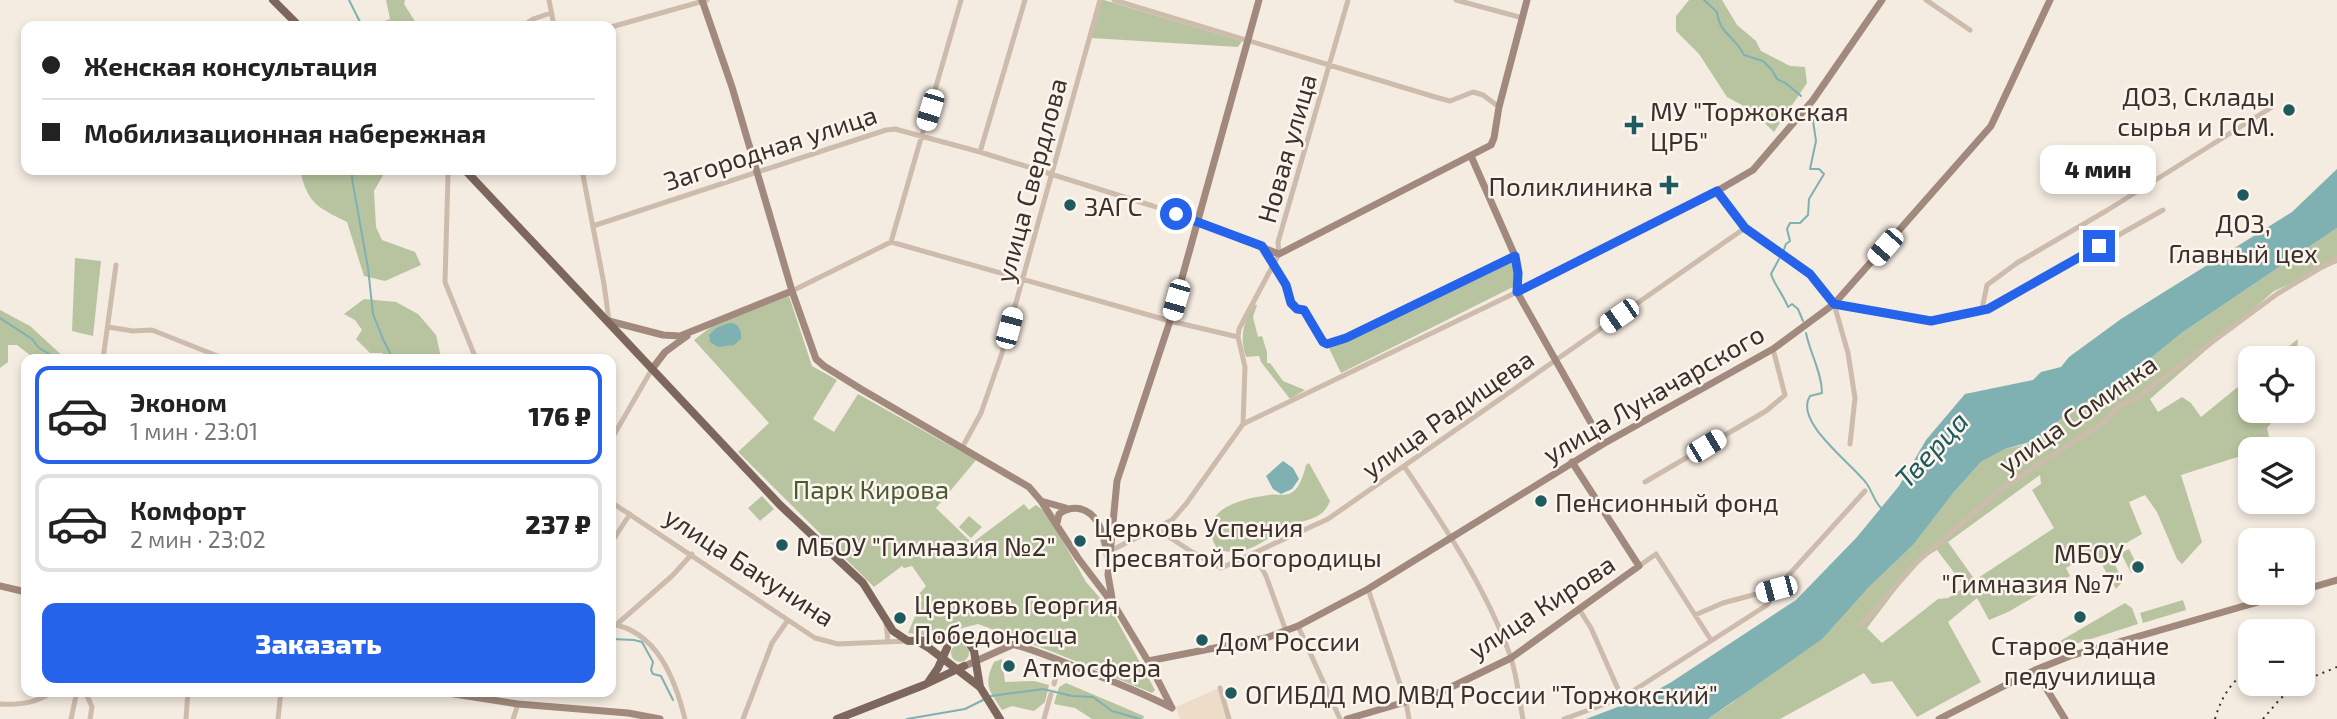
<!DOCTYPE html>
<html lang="ru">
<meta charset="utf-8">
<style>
body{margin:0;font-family:"Exo 2",sans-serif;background:#f6f6f6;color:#222;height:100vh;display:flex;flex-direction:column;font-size:26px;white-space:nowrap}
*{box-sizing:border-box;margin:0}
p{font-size:23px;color:#767676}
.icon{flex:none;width:38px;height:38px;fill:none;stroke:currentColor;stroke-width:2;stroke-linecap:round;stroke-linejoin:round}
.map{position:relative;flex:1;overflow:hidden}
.details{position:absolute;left:21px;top:354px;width:595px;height:343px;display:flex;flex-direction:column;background:#fff;border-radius:14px;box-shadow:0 4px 10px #0003}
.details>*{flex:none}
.top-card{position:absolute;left:21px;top:21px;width:595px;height:154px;border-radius:14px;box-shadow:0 4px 10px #0003;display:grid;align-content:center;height:154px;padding:0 21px;background:#fff}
.fabs{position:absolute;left:2238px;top:346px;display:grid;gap:14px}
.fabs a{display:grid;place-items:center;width:77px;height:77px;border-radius:14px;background:#fff;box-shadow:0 4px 10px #0003;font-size:35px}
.end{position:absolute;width:32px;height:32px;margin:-16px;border:9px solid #2563eb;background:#fff;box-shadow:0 0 0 4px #fff}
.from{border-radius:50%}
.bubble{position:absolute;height:49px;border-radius:14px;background:#fff;box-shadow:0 4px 10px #0003;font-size:23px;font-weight:800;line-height:49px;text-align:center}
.car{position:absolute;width:21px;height:42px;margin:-21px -10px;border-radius:9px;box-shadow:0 0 5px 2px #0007;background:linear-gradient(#fff 24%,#345 0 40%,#fff 0 76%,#345 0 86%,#fff 0)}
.top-card b{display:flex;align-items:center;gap:24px;height:66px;font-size:26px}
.top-card b+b{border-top:2px solid #e0e0e0}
.top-card i{width:18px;height:18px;background:#222}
ul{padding:12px 0 0;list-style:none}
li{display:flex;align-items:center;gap:21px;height:98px;margin:0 14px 10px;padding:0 7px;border:4px solid #e0e0e0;border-radius:14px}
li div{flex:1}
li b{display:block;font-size:26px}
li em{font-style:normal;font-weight:800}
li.on{border-color:#2563eb}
li>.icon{width:63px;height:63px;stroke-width:1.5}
.primary-button{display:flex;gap:14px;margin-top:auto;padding:14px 21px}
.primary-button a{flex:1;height:80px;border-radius:14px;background:#2563eb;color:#fff;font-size:28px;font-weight:800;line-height:80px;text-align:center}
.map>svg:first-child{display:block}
</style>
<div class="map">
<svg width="2337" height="719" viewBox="0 0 2337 719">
<rect width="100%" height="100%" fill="#f4ebe1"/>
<!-- green -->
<path fill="#b8c4a0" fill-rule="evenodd" d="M386,0H405L404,4L418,26H370L390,19Z
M1102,0H1104L1242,41L1238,47L1091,38Z
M1689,0H1722L1737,25L1756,41L1761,51L1790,66L1805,67L1807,83L1774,132L1751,110L1727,97L1699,54L1676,31V16Z
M300,170H386L374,191L376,227L382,240L415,252L421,265L385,281L364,276L347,222C318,207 308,205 300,170Z
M2337,228V263L2274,291L2150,399L2158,412L2182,397L2191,403L2201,417L2250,377V411H2281L2267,428L2271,446L2250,450V453L2181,475L2202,542L2182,564L2177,559L2157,512L2145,495L2129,502L2142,534L2109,553L2123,581L2116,589L2094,551L2066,568L2070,576L2008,612L1989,620L1977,598L1948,622L1981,682L1917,717L1892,681L1872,684L1864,673L1780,719H1708L1733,702L1867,589L1914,544L1954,492L1981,462L2005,449L2031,443L2046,434L2061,419L2120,383L2183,332ZM2040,475L2041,484L2032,490L2054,528L1975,580L1948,542ZM1937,550L1965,587L1948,598L1938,599L1882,643L1867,628L1918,561Z
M75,258L101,261L93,336L72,331Z
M1513,260L1517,285L1341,373L1329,348Z
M789,296L812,366L837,380L813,419L834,432L858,394L976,460L936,508L972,543L1024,504L1029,510L1036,505L1047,513L1086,582L1113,613L1155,690L1152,693L1058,654L978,624L931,636L908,633L922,600L919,594L926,586L912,566L904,568L902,566L874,587L738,452L769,423L694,340L711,327Z
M364,299L396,302L418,314L436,335L441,357L388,359L382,353H370L356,339L362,330L355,320L344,314Z
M1253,304L1257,305L1253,317L1258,337L1262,336L1267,352V363H1270L1283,381L1305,390L1290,399L1261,362L1259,356L1246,357C1239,336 1244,323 1253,304Z
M0,310L30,326L66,359H35L17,345H8V362L0,368Z
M2298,339L2296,359H2273Z
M1309,463L1330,501C1323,520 1306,519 1289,526C1265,538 1247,560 1217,549C1195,510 1239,499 1269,495C1278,493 1287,498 1295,490C1301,484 1304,473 1306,465Z
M762,496L774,509L760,521L748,508Z
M969,516L982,527L971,538L959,527Z
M2129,549L2139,569L2131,573L2121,553Z
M2183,600L2186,610L2143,623L2140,613Z
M2125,603L2132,608L2138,624L2031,658Z
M951 653a9 9 0 1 1 18 0a9 9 0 1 1-18 0Z
M1002,659L1005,682L1034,681L1049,685L1045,702L1034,711L1012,706L1002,710C989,690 983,685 994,662Z
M1066,683L1144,716L1143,719H1092L1075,708L1054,704L1059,687Z"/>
<!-- plaza -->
<path fill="#ecdcc8" d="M1217,689L1228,719H1180L1176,707Z"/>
<!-- water -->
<path fill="#7fb0b2" d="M2337,169V228L2183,332L2120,383L2061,419L2037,440L2005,449L1981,462L1954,492L1914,544L1867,589L1822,639L1708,719H1586L1644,697L1670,683L1796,600L1857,537L1899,486L1926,440L1965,394L2033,380L2041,372L2061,367L2069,357L2121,319L2292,212Z
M729,323C738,322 742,330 741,339L734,345L718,347L710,342L709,335L716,328Z
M1283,461L1293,468L1299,479L1292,489L1281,494L1273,489L1266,476Z"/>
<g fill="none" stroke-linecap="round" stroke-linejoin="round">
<!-- stream -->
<path stroke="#7fb0b2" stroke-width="2" d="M349,0L362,26
M1704,0L1717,12C1720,35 1734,35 1744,55L1763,61L1772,70L1777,79L1787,84L1801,96
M352,170V179L368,268L373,314L383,339L393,359
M1783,252L1786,244L1790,241L1787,229L1790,223H1800L1808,215L1809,199L1824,174L1819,169H1810L1816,141L1812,114
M1779,259L1771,274C1775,286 1783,294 1788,307L1792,304L1798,309L1803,321
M0,318L32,339L39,348L58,359
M1806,333C1810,353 1822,373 1822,393L1810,396C1793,422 1854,465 1867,484C1873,493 1874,501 1881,508
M611,639L634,640L642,642L653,662L651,670L653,674L661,676L673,700
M991,696L1043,689L1072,696L1093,697L1112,711L1140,719
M907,719L965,709L983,700"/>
<!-- street -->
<path stroke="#cdbbac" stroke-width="5" d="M549,0L554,26
M1114,0L1435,97L1450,101L1473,92L1483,95L1499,107
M1456,0L1523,18
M1926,0L1970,30
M523,26L533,19L551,13
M611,27L707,0
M980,152L1025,0
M453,170L448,175L445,282L476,359
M582,170L604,284L609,321
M1717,191L1745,228L1810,274L1834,304L1848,353L1855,398L1850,444
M593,226L886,130L895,129L980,152L1153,206L1198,222
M891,242L961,0
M1263,248L1286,285L1291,303L1297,309L1304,310L1323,342L1327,344L1346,338L1515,256
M792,291L891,242L1170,321L1238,337
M1834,304L1931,321L1988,309L2163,210
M1982,309L1987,285L2017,263L2106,211L2272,107
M108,327L133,331L152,330L225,359
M103,359L116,265
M1243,424L1245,367L1238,337L1239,329L1279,254L1278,242L1348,0
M611,440L652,369
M963,446L981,413L1002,353L1100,0
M1404,466C1445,527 1485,586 1510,655C1517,675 1519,698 1523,719
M1645,482L1766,411L1785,395L1773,349
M611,502L815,638L838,644L908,641
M1157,529L1192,552L1221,568L1328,519L1745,228
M611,543L630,514
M1110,551L1172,520L1186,504L1243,424L1517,292
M1254,554L1266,576L1286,631
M1639,566L1656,554L1711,640
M1368,589L1406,702L1409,719
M1579,609L1591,628L1622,698
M1695,615L1723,603L1775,589
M886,622L888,642
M611,624C657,631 675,679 685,719
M616,625L672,576L692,554
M1861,625L1918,561L2005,486L2102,424L2120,405L2135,399L2277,294L2337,258
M1298,626L1340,719
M1054,684L1060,661
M1220,688L1229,719
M85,691L92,707L90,719
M0,704C21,705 37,703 54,691
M71,719L77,691
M186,719L188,691
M278,719L281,691
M513,719L518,704
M743,719L772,643L788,620
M1044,719L1051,694
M1564,719L1622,698L1767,605L1776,589L1865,491"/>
<!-- secondary -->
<path stroke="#a18a7d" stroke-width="7" d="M702,0L732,87L792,291L816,359L824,366L861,389L1029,487L1041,501L1078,558L1116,608L1148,661L1172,708
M1471,156L1515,256L1518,273L1517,292L1603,444
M1198,222L1279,254L1491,145L1494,138L1499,107L1527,0
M1517,292L1717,191L1753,170L1813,100L1882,0
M609,321L663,335L680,336L792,291
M652,369L665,352L687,336
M1041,501L1066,508
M1057,523L1059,514C1066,509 1073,507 1081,509C1102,515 1104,541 1108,558
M0,586L26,592
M2303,590L2337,580
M1112,598L1108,575L1117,481L1170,321L1259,0
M961,639C1003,637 1033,650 1071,665C1105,678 1139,691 1172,708
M1148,661L1266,638L1298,626L1368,589L1603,444L1773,349L1834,304L1991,126L2050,0
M967,665L1012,645
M2035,670L2065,719
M435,691L518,704L628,713L660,719
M1347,719L1443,691L1511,658L1639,566L1572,462
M1939,719L2035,670L2070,656L2289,593"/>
<!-- primary -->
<path stroke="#7d675c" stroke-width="8" d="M273,0L299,26
M465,170L780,505L863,583L893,631L908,641L960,639L969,643L974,651L980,687
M917,641L929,648L980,687L1000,719
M929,681L938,668L947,648
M837,719L924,685L964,666"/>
<!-- rail -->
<path stroke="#3b302b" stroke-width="2" stroke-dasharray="2 5" stroke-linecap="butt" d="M2303,648L2311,647
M2303,681L2337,667
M2215,719C2221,697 2232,681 2250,668
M2263,719L2280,699L2298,684"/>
</g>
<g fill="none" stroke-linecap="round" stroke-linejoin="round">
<!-- route -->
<path stroke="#2563eb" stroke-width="9" d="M1176,214L1262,246L1286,285L1291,303L1297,309L1304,310L1323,342L1327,344L1346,338L1515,256L1518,273L1517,292L1717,191L1745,228L1810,274L1834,304L1931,321L1988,309L2099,246"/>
</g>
<!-- markers -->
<g fill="#1f5a5e" stroke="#fbf5ee" stroke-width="2.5">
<circle cx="2289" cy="110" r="7"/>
<path d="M1630.5 114.5h7v7h7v7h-7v7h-7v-7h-7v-7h7z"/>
<path d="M1665.5 174.5h7v7h7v7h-7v7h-7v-7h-7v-7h7z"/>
<circle cx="2243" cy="195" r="7"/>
<circle cx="1070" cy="205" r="7"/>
<circle cx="1541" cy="501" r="7"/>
<circle cx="1080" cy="541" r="7"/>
<circle cx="782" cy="545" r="7"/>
<circle cx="2138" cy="567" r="7"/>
<circle cx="2080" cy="617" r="7"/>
<circle cx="900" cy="618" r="7"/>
<circle cx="1202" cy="640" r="7"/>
<circle cx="1009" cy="666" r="7"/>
<circle cx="1231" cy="693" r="7"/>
</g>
<g text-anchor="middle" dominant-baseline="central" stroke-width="5" stroke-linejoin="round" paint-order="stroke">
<!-- poi labels -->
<g font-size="26" fill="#3b302b" stroke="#fbf5ee" text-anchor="start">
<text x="2275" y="95" text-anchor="end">ДОЗ, Склады<tspan x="2275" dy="30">сырья и ГСМ.</tspan></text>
<text x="1650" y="110">МУ "Торжокская<tspan x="1650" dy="30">ЦРБ"</tspan></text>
<text x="1653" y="185" text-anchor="end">Поликлиника</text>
<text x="1084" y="205">ЗАГС</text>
<text x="2243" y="222" text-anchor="middle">ДОЗ,<tspan x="2243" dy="30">Главный цех</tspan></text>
<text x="1555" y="501">Пенсионный фонд</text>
<text x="1094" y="526">Церковь Успения<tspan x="1094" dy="30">Пресвятой Богородицы</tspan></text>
<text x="796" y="545">МБОУ "Гимназия №2"</text>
<text x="2124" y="552" text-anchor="end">МБОУ<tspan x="2124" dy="30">"Гимназия №7"</tspan></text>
<text x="914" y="603">Церковь Георгия<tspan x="914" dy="30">Победоносца</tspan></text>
<text x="1216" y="640">Дом России</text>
<text x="2080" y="644" text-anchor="middle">Старое здание<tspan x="2080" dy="30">педучилища</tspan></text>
<text x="1023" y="666">Атмосфера</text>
<text x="1245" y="693">ОГИБДД МО МВД России "Торжокский"</text>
</g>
<!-- street labels -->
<g font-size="26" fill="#3b302b" stroke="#fbf5ee">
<text transform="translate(770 147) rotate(-18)">Загородная улица</text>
<text transform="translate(1286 148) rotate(-74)">Новая улица</text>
<text transform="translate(1030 180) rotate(-75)">улица Свердлова</text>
<text transform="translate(1653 393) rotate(-30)">улица Луначарского</text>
<text transform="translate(1447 413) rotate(-35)">улица Радищева</text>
<text transform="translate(2077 413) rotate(-35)">улица Соминка</text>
<text transform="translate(750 566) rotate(33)">улица Бакунина</text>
<text transform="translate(1541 606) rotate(-33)">улица Кирова</text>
</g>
<!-- park labels -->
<g font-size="26" fill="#4a5a2e" stroke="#fbf5ee">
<text x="871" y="488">Парк Кирова</text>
</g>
<!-- water labels -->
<g font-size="28" font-style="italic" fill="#1f5a5e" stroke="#fbf5ee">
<text transform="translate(1931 449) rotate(-47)">Тверца</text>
</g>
</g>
</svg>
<div class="fabs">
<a><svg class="icon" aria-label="locate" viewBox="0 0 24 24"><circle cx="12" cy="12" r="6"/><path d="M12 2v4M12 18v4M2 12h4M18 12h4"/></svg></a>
<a><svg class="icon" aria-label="layers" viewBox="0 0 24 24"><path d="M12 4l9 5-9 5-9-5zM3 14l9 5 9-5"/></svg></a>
<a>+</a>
<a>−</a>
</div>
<i class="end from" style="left:1176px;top:214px"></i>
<i class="end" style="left:2099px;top:246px"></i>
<div class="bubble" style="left:2040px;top:145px;width:116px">4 мин</div>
<i class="car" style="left:930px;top:110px;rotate:197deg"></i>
<i class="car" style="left:1885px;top:247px;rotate:221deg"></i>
<i class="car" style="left:1176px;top:300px;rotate:196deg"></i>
<i class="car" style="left:1619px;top:316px;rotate:235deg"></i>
<i class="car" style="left:1009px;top:328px;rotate:15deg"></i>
<i class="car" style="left:1706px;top:446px;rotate:59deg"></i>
<i class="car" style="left:1776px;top:589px;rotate:255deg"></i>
<div class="top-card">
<b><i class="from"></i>Женская консультация</b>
<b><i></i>Мобилизационная набережная</b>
</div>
<section class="details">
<ul>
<li class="on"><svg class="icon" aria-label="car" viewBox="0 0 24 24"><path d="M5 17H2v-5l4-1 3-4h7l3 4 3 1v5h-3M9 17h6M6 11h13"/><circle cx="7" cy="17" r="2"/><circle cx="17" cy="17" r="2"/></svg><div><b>Эконом</b><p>1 мин · 23:01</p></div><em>176 ₽</em></li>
<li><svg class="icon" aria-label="car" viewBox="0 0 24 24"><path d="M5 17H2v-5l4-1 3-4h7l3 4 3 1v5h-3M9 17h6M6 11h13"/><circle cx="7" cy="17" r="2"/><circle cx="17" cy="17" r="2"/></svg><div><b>Комфорт</b><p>2 мин · 23:02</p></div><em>237 ₽</em></li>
</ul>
<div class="primary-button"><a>Заказать</a></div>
</section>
</div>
